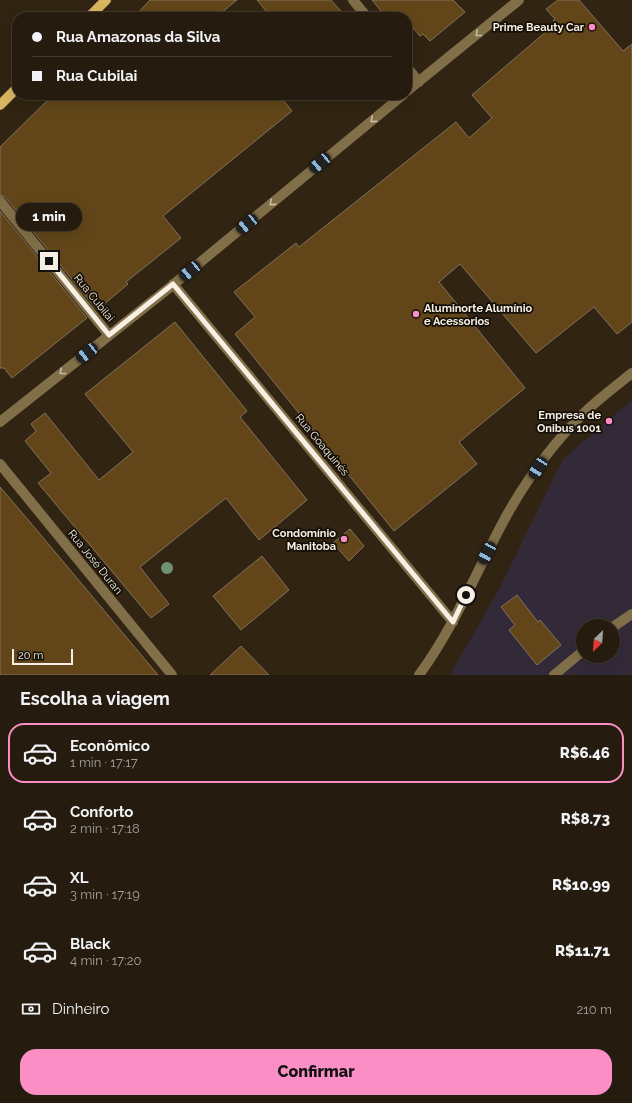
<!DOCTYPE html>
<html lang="pt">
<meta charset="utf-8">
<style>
body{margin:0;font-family:Raleway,sans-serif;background:#2d2417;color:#f1f3f6;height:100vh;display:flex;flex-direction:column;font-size:15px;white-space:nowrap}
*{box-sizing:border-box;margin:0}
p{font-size:13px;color:#a3a19e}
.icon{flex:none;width:22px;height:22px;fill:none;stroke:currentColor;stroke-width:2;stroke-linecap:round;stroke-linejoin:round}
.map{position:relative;height:675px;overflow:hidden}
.panel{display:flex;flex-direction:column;background:#251b0e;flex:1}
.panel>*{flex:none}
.banner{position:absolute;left:12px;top:12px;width:400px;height:88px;border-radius:16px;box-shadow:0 4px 16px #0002,0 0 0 1px #42392e;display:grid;align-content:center;height:88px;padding:0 20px;background:#251b0e}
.needle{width:26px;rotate:205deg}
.controls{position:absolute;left:576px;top:619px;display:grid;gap:8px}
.controls a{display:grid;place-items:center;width:44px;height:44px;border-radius:50%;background:#251b0e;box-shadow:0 4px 16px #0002,0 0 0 1px #42392e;font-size:20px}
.scale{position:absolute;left:12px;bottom:10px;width:61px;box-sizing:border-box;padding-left:4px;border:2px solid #f7efe4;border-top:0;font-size:11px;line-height:14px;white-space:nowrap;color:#f7efe4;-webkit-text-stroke:3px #140f07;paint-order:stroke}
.end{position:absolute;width:18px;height:18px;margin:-9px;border:5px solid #f7efe4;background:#111;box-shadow:0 0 0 2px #111}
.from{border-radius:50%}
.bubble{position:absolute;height:28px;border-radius:14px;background:#251b0e;box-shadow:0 4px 16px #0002,0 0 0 1px #42392e;font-size:13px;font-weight:800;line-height:28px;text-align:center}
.car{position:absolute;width:12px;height:24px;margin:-12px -6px;border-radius:5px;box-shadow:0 0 3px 1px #0007;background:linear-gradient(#222 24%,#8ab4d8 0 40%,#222 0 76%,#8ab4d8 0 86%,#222 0)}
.banner b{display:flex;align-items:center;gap:14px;height:38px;font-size:15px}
.banner b+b{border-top:1px solid #42392e}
.banner i{width:10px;height:10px;background:#f1f3f6}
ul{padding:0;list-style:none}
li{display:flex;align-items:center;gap:12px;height:60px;margin:0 8px 6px;padding:0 12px;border:2px solid transparent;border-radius:16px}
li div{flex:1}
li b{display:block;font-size:15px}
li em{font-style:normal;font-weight:800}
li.selected{border-color:#fb8fc5}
li>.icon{width:36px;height:36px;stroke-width:1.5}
h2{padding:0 20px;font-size:18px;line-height:48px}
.pay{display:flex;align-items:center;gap:10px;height:44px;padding:0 20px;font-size:15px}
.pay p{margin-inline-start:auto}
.cta{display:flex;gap:8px;margin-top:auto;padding:8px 20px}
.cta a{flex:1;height:46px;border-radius:16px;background:#fb8fc5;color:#111;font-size:16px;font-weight:800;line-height:46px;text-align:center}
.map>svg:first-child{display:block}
</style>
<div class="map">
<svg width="632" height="675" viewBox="0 0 632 675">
<rect width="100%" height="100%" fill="#312412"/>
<!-- industrial -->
<path fill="#332a39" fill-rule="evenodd" d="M632,400V675H450L497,593L563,459ZM583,626H613V656H583Z"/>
<!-- building -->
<path fill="#624619" stroke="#81725e" d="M150,0H237L216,17H134Z
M257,0H331L346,17H271Z
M372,0H453L465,12L430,41L423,34L420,36L407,21V17H386Z
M558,0H579L623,51L632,44V322L617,334L594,307L536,353L460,264L439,282L525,388L459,442L477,464L394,531L235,334L255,317L234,292L296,243L299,247L456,122L469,138L492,118L472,95L555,24L553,21L555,19L546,9Z
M53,95H279L292,111L163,216L181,238L126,282L128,284L97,310L5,197L0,195V147Z
M0,211L87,318L12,378L4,368H0Z
M175,322L247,411L240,417L307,500L259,540L226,498L140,567L169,604L151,618L38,483L51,473L25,441L36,431L31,424L45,413L99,480L133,452L85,394Z
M0,487L35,528L158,675H0Z
M350,529L364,546L349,561L333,543Z
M262,556L289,590L241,630L213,596Z
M517,595L538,622L540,620L561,645L537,665L509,630L515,625L501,607Z
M241,646L269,675H210Z"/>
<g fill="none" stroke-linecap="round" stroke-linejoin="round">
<!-- minor -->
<path stroke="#806f48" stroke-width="10" d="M353,0L367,17
M407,67L419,82
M407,91L519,0
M0,201L109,335
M173,284L453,622
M0,422L169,288L403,95
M0,464L172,675
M613,627L632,614
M419,675C456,625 478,567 508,513C529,476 555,441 585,412C600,398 617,385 632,373
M554,675L583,651"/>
<!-- major -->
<path stroke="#dab662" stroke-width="10" d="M89,17L106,0
M0,105L17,88"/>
</g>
<!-- trees -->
<circle fill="#6b9373" cx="167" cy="568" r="6"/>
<!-- one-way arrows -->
<defs><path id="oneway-chevron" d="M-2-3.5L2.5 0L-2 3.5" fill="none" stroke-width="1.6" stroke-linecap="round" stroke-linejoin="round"/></defs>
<g stroke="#c7bca6">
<use href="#oneway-chevron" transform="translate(478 34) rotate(141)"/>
<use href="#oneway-chevron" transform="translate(373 120) rotate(140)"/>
<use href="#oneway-chevron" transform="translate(272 203) rotate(140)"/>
<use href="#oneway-chevron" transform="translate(62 372) rotate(142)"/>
</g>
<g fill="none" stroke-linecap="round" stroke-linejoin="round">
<!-- route -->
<path stroke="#f7efe4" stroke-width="5" d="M49,261L109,335L173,284L453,622L466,595"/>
</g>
<!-- markers -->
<g fill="#fb8fc5" stroke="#140f07" stroke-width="1.5">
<circle cx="592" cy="27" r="4"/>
<circle cx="416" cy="314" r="4"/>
<circle cx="609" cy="421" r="4"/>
<circle cx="344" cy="539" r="4"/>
</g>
<g text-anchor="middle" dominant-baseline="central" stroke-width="3.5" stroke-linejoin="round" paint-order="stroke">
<!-- poi labels -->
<g font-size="11" font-weight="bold" fill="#f7efe4" stroke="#140f07" text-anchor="end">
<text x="584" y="27">Prime Beauty Car</text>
<text x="424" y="308" text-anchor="start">Aluminorte Alumínio<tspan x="424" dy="13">e Acessorios</tspan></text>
<text x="601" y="415">Empresa de<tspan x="601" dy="13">Onibus 1001</tspan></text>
<text x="336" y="533">Condomínio<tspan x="336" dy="13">Manitoba</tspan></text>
</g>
<!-- street labels -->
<g font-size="11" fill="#f7efe4" stroke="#140f07">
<text transform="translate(94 298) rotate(51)">Rua Cubilai</text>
<text transform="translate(322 445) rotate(50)">Rua Goaquinés</text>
<text transform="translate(95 562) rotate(51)">Rua José Duran</text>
</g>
</g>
</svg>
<div class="controls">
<a><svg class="needle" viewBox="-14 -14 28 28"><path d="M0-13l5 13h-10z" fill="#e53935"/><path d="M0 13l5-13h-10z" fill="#a3a19e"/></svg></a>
</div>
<div class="scale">20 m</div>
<i class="end from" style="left:466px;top:595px"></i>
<i class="end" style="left:49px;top:261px"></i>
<div class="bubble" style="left:16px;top:203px;width:66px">1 min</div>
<i class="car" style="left:320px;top:163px;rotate:230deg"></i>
<i class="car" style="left:247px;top:224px;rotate:231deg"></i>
<i class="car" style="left:190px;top:271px;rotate:230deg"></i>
<i class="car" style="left:87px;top:353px;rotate:232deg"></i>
<i class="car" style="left:538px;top:468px;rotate:213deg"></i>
<i class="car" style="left:487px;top:553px;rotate:208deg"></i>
<div class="banner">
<b><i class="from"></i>Rua Amazonas da Silva</b>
<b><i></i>Rua Cubilai</b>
</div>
</div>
<section class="panel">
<h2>Escolha a viagem</h2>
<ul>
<li class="selected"><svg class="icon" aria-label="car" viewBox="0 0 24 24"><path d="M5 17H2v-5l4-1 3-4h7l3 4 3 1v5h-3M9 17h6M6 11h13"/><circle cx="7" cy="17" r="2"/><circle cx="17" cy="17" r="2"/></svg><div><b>Econômico</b><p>1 min · 17:17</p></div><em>R$6.46</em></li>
<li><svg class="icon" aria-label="car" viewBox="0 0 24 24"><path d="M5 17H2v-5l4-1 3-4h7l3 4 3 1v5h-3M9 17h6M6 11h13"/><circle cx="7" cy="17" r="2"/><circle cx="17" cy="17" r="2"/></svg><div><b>Conforto</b><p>2 min · 17:18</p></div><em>R$8.73</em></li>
<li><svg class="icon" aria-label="car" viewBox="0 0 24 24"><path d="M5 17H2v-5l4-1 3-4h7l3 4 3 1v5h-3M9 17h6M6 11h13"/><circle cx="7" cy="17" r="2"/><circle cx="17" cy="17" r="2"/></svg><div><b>XL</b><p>3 min · 17:19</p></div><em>R$10.99</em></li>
<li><svg class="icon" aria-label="car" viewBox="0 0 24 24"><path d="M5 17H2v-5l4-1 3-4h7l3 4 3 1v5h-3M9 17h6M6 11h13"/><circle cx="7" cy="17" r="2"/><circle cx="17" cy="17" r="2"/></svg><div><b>Black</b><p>4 min · 17:20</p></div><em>R$11.71</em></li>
</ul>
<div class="pay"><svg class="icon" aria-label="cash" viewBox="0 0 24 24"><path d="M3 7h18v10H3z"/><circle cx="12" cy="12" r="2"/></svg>Dinheiro<p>210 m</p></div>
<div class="cta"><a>Confirmar</a></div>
</section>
